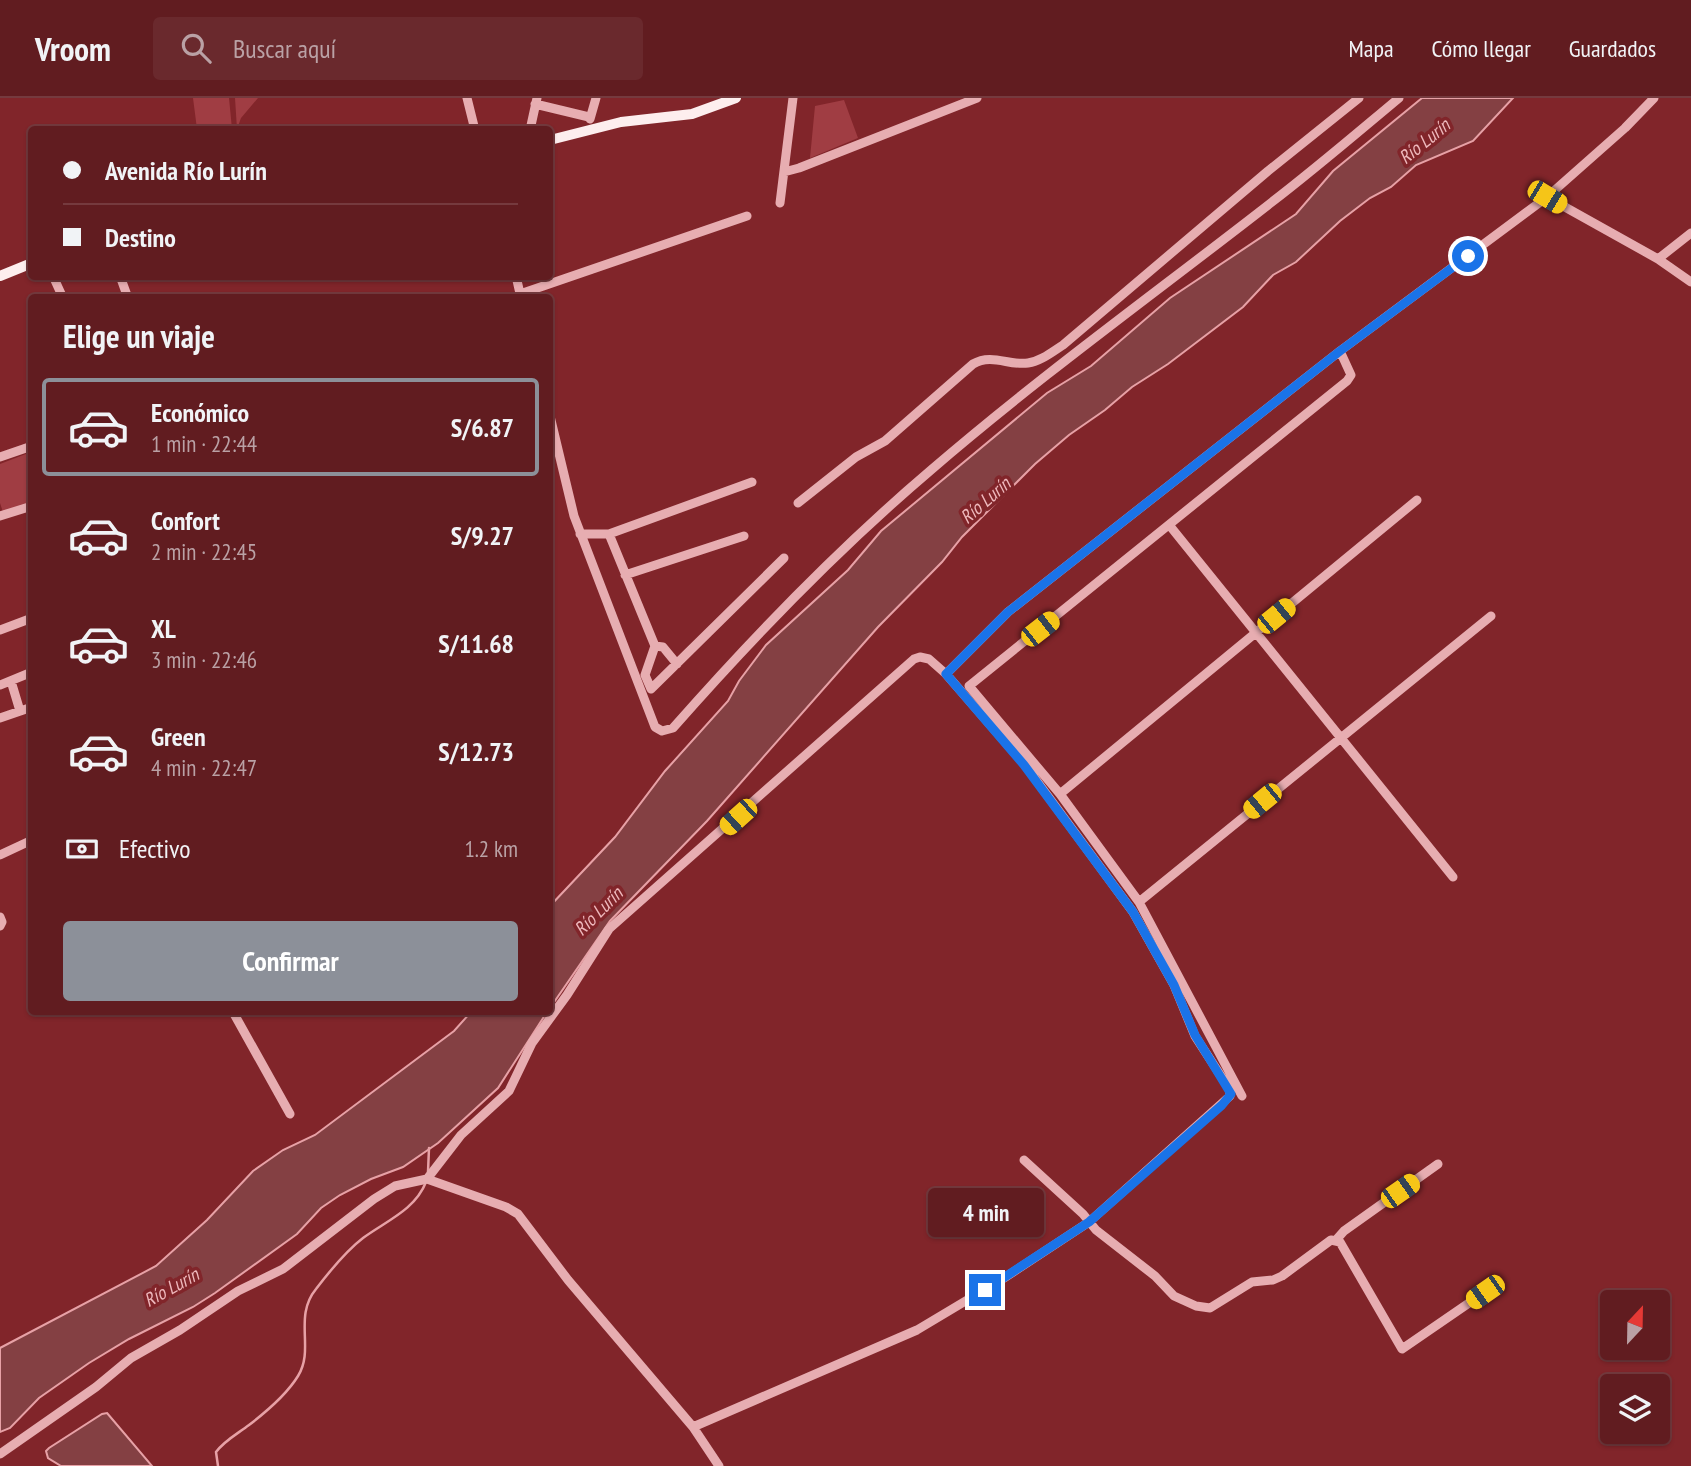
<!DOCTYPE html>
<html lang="es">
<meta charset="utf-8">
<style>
body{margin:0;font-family:"PT Sans Narrow",sans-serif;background:#6a292d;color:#f1f3f6;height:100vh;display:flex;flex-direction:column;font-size:26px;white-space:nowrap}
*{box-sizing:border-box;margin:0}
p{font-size:23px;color:#baa1a5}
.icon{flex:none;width:38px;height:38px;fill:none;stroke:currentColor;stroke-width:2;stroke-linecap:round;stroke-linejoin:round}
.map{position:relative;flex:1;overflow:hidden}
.side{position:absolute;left:28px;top:196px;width:525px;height:721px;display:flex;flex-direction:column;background:#611c20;border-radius:7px;box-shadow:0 2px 5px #0004,0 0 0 2px #753a3e}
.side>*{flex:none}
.guide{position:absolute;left:28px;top:28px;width:525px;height:154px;border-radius:7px;box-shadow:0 2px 5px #0004,0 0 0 2px #753a3e;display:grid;align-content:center;height:154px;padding:0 35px;background:#611c20}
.needle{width:46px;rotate:22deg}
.fabs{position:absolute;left:1600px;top:1192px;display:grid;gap:14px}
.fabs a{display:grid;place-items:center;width:70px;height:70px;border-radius:7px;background:#611c20;box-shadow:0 2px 5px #0004,0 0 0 2px #753a3e;font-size:35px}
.end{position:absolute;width:32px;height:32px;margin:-16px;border:9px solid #1a73e8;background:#fff;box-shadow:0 0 0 4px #fff}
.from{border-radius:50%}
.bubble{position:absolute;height:49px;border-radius:7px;background:#611c20;box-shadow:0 2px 5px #0004,0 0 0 2px #753a3e;font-size:23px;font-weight:700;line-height:49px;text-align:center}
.car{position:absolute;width:21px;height:42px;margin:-21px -10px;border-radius:9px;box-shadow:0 0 5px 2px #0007;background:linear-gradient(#f5c518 24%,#345 0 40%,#f5c518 0 76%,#345 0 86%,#f5c518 0)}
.guide b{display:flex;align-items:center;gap:24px;height:66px;font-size:26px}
.guide b+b{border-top:2px solid #753a3e}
.guide i{width:18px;height:18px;background:#f1f3f6}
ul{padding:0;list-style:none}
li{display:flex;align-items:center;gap:21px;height:98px;margin:0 14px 10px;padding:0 21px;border:4px solid transparent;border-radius:7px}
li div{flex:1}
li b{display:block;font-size:26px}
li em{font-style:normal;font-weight:700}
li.active{border-color:#8c9099}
li>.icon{width:63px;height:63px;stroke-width:1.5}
h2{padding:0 35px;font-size:32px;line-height:84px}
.pay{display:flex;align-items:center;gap:18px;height:77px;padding:0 35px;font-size:26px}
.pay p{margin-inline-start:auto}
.cta{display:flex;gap:14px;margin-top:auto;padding:14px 35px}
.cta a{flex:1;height:80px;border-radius:7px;background:#8c9099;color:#fff;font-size:28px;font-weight:700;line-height:80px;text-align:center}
header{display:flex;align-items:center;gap:42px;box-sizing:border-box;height:98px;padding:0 35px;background:#611c20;border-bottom:2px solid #753a3e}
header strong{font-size:33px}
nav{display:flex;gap:38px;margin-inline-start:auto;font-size:24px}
.search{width:490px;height:63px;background:#6a292d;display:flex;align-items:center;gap:18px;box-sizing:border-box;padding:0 24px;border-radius:7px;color:#baa1a5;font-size:26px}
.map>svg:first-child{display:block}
</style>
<header>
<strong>Vroom</strong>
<div class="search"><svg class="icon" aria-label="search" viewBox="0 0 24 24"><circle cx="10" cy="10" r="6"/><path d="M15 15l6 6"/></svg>Buscar aquí</div>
<nav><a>Mapa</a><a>Cómo llegar</a><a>Guardados</a></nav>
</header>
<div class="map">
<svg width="1691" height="1368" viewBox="0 0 1691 1368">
<rect width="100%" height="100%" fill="#81252a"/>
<!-- green -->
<path fill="#a03d43" d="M193,0H229L232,31H197Z
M235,0H258L241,20L237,31Z
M844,2L858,40L810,60L815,8Z
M31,354V404L3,414L0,405V366Z"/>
<!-- water -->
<path fill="#844043" stroke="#e7a1a6" stroke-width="2" d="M1422,0H1513L1473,43L1416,67L1391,89L1370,100L1340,123L1296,164L1273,177L1243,209L1168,266L1132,289L1105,312L1069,337L1035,366L962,439L942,464L878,529L707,723L610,823L550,910V808L615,739L665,673L728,603L739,583L766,547L848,472L881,433L1047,295L1091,268L1170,200L1296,116L1333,73Z
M471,914H547L498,990L438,1045L403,1069L371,1081L340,1097L321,1110L297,1136L215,1195L193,1209L129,1241L89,1265L39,1300L10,1330L0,1334V1250L156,1168L207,1122L253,1073L283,1052L315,1037L454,933Z
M107,1315L152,1368H61L48,1360L46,1353L49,1350L102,1316Z"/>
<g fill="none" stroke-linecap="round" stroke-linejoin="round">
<!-- stream -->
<path stroke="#e7a1a6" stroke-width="2.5" d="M428,1074L429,1050
M218,1368L216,1354C224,1343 237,1336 249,1327C266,1314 287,1296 298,1278C315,1251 293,1219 316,1191C329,1174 346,1153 363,1140C386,1123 415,1112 426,1084"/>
<!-- minor -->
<path stroke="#e7adb1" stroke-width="9" d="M467,0L475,32
M535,6L589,19
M590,21L596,0
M530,32L537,0
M784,74L799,70L977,0
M1547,99L1658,161L1691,184
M780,105L793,0
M1658,161L1691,135
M53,178L63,200
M120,178L128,200
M516,178L521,200
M520,196L747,118
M550,318L574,418L655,629L662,633L673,630C753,539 838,451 931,372C1040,278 1158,193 1272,104C1315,71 1357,35 1399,0
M0,359L32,348
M752,384L609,436L655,548L645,577L651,591L784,460
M798,405L856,359L885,343L973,266C992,255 1009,268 1028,265C1041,263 1052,254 1063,247L1268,73L1359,0
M0,418L32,408
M1170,428L1453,779
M580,436H609
M625,477L744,438
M0,532L32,520
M655,548L663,549L677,566
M946,576L1008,514L1340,253L1547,99L1625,30L1654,0
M11,583L20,613
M0,587L32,574
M0,620L32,609
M1060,696L1417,402
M0,757L32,742
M1139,804L1491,518
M0,819L2,824L0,828
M233,914L290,1016
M1242,998L1139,804L1060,696L969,588L1347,283L1351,277L1340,253
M1024,1062L1083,1116L1096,1132L1155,1178L1174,1198L1196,1208L1210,1210L1252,1184L1273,1182L1282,1178L1331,1142L1340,1144L1402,1251L1485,1194
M427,1081L506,1109L518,1116L568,1182L693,1329L719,1368
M1336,1142L1344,1133L1438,1066
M0,1356L96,1289L131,1260L180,1232L238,1193L283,1171L374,1101L395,1088L427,1081L461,1037L509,993L532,945L567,897L609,831L914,561L920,559L929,561L946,576L1025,667L1133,814L1174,887L1195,938L1230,992V998L1089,1124L1004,1180L917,1232L693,1329"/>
<!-- major -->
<path stroke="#fdeeee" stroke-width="10" d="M550,42L621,24L692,16L736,0
M0,178L32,165"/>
</g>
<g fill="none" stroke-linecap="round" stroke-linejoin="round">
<!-- route -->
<path stroke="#1a73e8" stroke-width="9" d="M985,1192L1089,1124L1222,1007L1231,996L1195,937L1174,887L1133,814L1024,667L946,576L1008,514L1340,253L1468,158"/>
</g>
<g text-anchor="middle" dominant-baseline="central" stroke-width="7" stroke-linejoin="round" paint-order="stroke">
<!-- water labels -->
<g font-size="19" font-style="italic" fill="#eeb8bc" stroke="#81252a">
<text transform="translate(1424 43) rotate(-39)">Río Lurín</text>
<text transform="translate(985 402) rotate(-41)">Río Lurín</text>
<text transform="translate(598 813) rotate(-45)">Río Lurín</text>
<text transform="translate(171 1189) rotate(-29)">Río Lurín</text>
</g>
</g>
</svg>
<div class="fabs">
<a><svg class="needle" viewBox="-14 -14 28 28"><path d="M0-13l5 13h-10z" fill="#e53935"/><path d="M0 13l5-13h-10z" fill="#baa1a5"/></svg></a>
<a><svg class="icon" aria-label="layers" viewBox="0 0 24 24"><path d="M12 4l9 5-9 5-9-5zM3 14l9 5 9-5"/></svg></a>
</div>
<i class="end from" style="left:1468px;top:158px"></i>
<i class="end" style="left:985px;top:1192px"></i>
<div class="bubble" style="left:928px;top:1090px;width:116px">4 min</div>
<i class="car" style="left:1547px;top:99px;rotate:121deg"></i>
<i class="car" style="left:1276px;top:518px;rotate:51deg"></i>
<i class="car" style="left:1040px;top:531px;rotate:52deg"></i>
<i class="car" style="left:1262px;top:703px;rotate:231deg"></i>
<i class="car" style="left:738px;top:719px;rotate:228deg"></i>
<i class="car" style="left:1400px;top:1093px;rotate:55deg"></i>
<i class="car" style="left:1485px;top:1194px;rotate:235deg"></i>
<div class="guide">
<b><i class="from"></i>Avenida Río Lurín</b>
<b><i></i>Destino</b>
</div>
<section class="side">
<h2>Elige un viaje</h2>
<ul>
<li class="active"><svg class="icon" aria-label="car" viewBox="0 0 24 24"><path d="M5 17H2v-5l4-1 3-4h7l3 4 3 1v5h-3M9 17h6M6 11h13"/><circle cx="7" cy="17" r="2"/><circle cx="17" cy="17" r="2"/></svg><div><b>Económico</b><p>1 min · 22:44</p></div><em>S/6.87</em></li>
<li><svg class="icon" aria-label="car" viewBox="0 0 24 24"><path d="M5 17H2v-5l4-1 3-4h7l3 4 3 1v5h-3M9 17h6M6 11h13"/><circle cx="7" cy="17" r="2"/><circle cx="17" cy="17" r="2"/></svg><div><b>Confort</b><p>2 min · 22:45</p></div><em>S/9.27</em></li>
<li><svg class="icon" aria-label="car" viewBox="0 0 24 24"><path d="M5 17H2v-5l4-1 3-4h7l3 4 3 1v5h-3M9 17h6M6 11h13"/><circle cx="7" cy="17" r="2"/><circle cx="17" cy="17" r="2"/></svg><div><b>XL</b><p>3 min · 22:46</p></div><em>S/11.68</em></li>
<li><svg class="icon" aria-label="car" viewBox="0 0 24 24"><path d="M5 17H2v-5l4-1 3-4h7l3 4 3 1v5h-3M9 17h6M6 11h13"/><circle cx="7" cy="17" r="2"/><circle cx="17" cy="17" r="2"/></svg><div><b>Green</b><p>4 min · 22:47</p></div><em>S/12.73</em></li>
</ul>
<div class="pay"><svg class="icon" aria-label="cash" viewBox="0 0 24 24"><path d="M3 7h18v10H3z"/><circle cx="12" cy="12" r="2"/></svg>Efectivo<p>1.2 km</p></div>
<div class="cta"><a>Confirmar</a></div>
</section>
</div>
